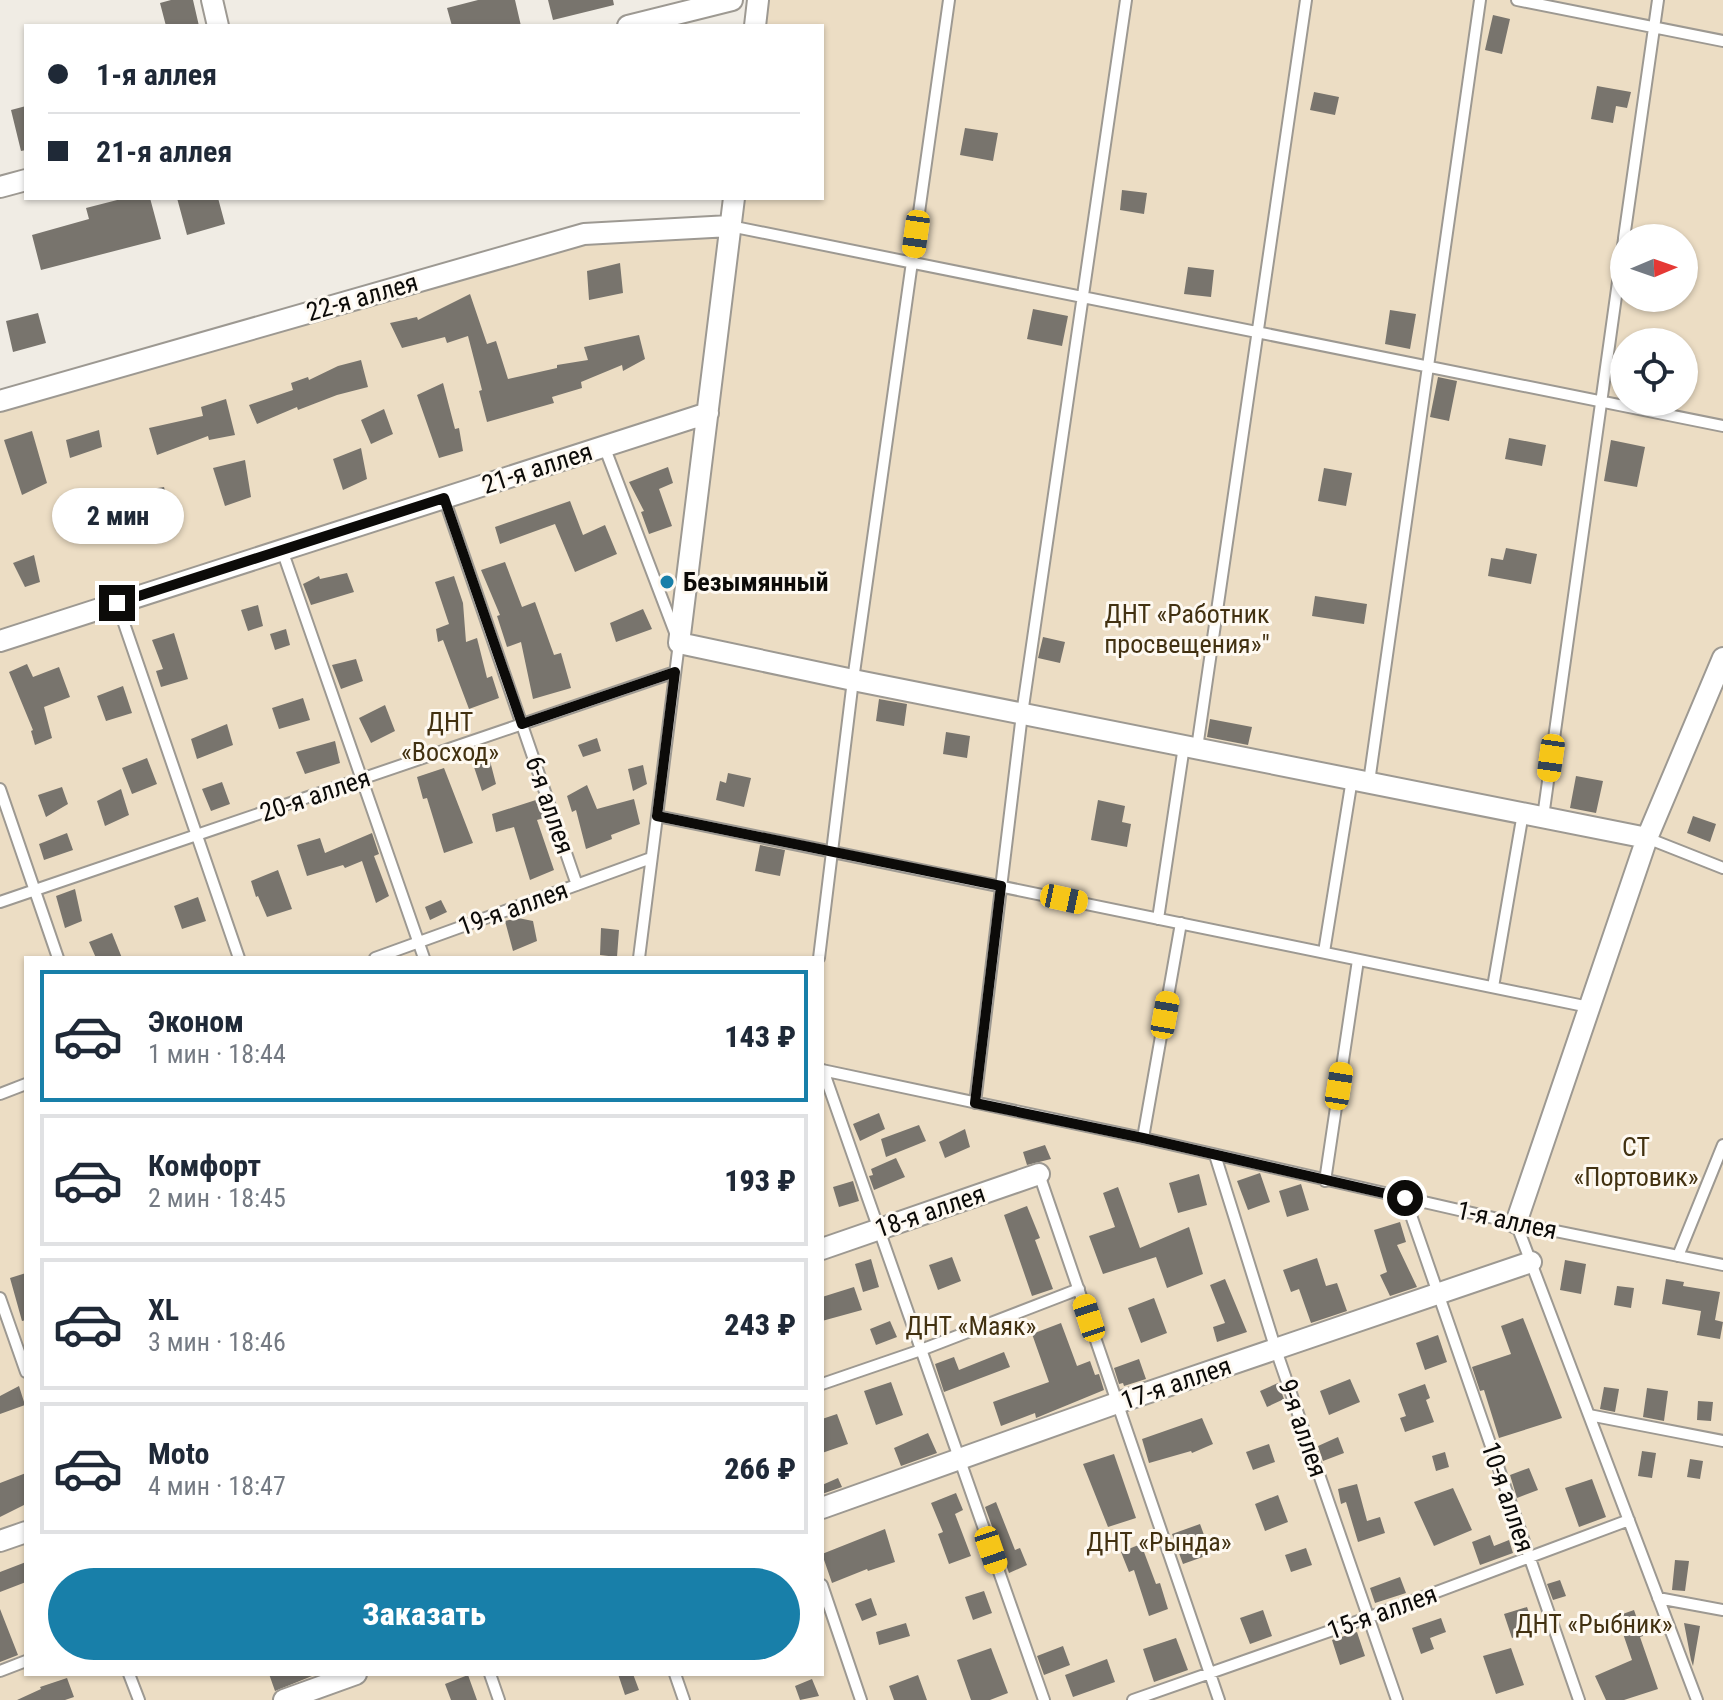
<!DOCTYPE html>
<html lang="ru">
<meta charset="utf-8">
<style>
body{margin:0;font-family:"Roboto Condensed",sans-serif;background:#f2f2f3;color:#1f2937;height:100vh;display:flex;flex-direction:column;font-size:30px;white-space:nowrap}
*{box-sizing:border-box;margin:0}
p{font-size:26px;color:#747a83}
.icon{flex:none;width:44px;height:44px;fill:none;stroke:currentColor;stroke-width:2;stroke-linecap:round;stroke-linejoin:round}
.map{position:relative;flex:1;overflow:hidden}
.details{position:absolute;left:24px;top:956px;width:800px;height:720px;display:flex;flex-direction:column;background:#fff;border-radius:0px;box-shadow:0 2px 6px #0004}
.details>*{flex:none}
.guide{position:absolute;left:24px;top:24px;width:800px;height:176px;border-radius:0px;box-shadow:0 2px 6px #0004;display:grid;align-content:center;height:176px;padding:0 24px;background:#fff}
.needle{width:52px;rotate:88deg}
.fabs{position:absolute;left:1610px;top:224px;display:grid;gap:16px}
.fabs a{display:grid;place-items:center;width:88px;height:88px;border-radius:50%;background:#fff;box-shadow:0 2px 6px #0004;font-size:40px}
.end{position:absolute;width:36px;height:36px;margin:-18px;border:10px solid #0c0b09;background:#fff;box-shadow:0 0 0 4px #fff}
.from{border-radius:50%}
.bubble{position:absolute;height:56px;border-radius:28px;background:#fff;box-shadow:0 2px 6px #0004;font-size:26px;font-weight:800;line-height:56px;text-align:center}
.car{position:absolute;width:24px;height:48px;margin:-24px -12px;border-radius:10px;box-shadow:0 0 6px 2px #0007;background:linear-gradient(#f5c518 24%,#345 0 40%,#f5c518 0 76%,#345 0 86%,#f5c518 0)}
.guide b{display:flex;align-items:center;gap:28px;height:76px;font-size:30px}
.guide b+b{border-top:2px solid #e0e1e3}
.guide i{width:20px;height:20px;background:#1f2937}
ul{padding:14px 0 0;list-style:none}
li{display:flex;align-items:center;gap:24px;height:132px;margin:0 16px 12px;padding:0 8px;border:4px solid #e0e1e3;border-radius:0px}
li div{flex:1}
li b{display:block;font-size:30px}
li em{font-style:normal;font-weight:800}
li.on{border-color:#187fa9}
li>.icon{width:72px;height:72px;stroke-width:1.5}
.action{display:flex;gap:16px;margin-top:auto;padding:16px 24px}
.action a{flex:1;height:92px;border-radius:48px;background:#187fa9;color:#fff;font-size:32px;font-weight:800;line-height:92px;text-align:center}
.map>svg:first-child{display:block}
</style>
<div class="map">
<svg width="1723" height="1700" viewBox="0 0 1723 1700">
<rect width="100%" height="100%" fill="#f0ece4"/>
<!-- green -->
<path fill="#ecddc4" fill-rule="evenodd" d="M766,0H1723V1700H0V401L584,234L737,220L740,198H822V26H762ZM1624,238H1684V298H1624ZM1624,342H1684V402H1624ZM26,958H822V1674H26Z"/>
<!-- building -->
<path fill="#78746d" d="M171,0H193L199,26H166L160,3Z
M478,0H515L521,26H452L447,8Z
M548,0H613L614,5L553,20Z
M1493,15L1510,19L1502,54L1485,50Z
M1597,86L1631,92L1627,108L1616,106L1613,123L1591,119Z
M1314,92L1339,97L1335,115L1310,110Z
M26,106V150L21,151L11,110Z
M965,128L998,133L993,161L960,155Z
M1122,190L1147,193L1144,214L1120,210Z
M125,198H150L161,239L41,270L32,235L89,219L86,208Z
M177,198H218L225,224L187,235Z
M620,263L623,293L589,300L587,271Z
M1188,267L1214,270L1211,297L1184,294Z
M470,294L487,344L496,341L508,379L557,368V365L588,360L584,347L639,335L645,359L623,371L622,365L581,382L582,388L552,397L554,403L487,422L479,391L482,390L468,336L447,343L445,337L402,348L390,323L417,317L418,320Z
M1033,309L1068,316L1062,346L1027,339Z
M1390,310L1416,314L1410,349L1385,344Z
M38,313L46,343L13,352L6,321Z
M361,360L368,387L337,395L298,410L297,407L257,424L249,405L293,390L291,383L308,377L309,380L338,366Z
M1438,377L1457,381L1449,421L1430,417Z
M443,383L455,429L459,428L463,451L439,458L417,395Z
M226,399L235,435L209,440L208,436L157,455L149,428L203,416L201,407Z
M384,409L393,434L371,444L361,420Z
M99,430L102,447L70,458L66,440Z
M32,431L47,483L22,495L4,440Z
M1509,438L1546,445L1542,466L1505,459Z
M1611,440L1645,447L1637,487L1604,481Z
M361,448L367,479L343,490L333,459Z
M245,460L251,497L225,506L213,468Z
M668,467L673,483L659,489L672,526L649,534L641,512L644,511L629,482Z
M1324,468L1352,473L1346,506L1318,501Z
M164,487L171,513L131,525L132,528L96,541L88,516L134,498L133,492Z
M570,501L583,535L605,525L617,554L575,572L555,524L500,544L495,527Z
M1506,548L1537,554L1531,584L1488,576L1491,558L1503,560Z
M34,555L40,582L25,587L13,563Z
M505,562L522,607L535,602L554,655L561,653L571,688L533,699L521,642L507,647L497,616L500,615L481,570Z
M347,573L354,592L311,605L303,584L319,576L320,579Z
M454,576L463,603L466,642L477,638L487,678L492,676L499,698L469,709L443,640L438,642L436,629L449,624L435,582Z
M1315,596L1367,604L1364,624L1312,616Z
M258,605L263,626L248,631L241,610Z
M643,609L652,629L616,642L610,623Z
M286,629L290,645L275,650L270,634Z
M174,633L188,679L161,687L156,671L163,669L152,640Z
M1043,637L1065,642L1060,663L1038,658Z
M356,659L363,681L341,689L332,665Z
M27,664L33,677L59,667L70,697L44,707L52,738L35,745L31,731L33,730L9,672Z
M123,686L132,713L106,721L97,696Z
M303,698L310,720L279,729L272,708Z
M879,699L907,704L904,726L876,721Z
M385,705L395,731L371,743L359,718Z
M1210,719L1252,727L1248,745L1207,737Z
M227,724L233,745L197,759L191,739Z
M946,732L970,736L967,758L943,754Z
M597,738L601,751L583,757L578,745Z
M335,741L340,763L305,774L296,752Z
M489,757L496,784L482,791L473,764Z
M147,758L157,784L132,794L122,768Z
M643,765L647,784L633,791L628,769Z
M444,768L473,843L444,853L427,798L423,799L417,777Z
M728,773L751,778L744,807L716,800L720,781L726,783Z
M1576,776L1603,781L1596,813L1570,808Z
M222,782L230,804L211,811L202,789Z
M587,785L597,809L634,799L640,824L611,835L612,839L586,849L576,810L572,812L567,796Z
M62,787L68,804L46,817L38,795Z
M121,789L129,815L105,826L97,801Z
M539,799L544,818L537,820L554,870L530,880L514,827L496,832L492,814Z
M1098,800L1125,806L1122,822L1131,824L1127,847L1091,840Z
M1693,816L1716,824L1710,842L1687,833Z
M67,833L73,850L44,860L39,844Z
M372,833L379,854L374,856L389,896L376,903L362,861L345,868L343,865L307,876L297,845L320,838L325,853Z
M760,845L785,850L780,876L755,871Z
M278,870L292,909L267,917L258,896L256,897L251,881Z
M75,889L82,921L65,928L56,896Z
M198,897L206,921L182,929L174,906Z
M441,900L447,912L430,920L425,907Z
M518,918L533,921L537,941L513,951L505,921Z
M601,928L619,930L617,957L600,955Z
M112,933L122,958H96L89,942Z
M879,1113L885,1129L860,1141L853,1124Z
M919,1125L926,1141L886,1157L881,1139Z
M965,1129L970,1147L945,1158L939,1142Z
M1045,1145L1051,1159L1027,1165L1023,1152Z
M896,1158L905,1177L874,1190L869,1176L873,1175L871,1169Z
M1260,1173L1270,1202L1248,1210L1237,1181Z
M1199,1174L1207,1205L1178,1213L1169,1183Z
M853,1181L859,1201L839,1207L833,1187Z
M1301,1184L1309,1210L1287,1217L1279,1191Z
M1118,1187L1140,1248L1189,1227L1203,1274L1167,1288L1156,1257L1103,1274L1089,1236L1115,1227L1103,1193Z
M1027,1206L1040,1238L1035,1240L1053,1289L1032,1296L1004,1215Z
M1400,1222L1406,1242L1397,1245L1417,1287L1390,1296L1380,1275L1387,1272L1374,1230Z
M952,1257L961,1281L938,1290L929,1265Z
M1317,1258L1326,1286L1337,1283L1347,1311L1311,1323L1299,1289L1291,1292L1283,1270Z
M871,1259L879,1287L863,1292L855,1264Z
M1565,1260L1586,1264L1581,1294L1560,1290Z
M26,1273V1320L22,1321L10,1278Z
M1225,1279L1247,1332L1217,1342L1213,1327L1225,1323L1210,1285Z
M1666,1279L1684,1282L1683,1286L1720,1292L1715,1320L1723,1322L1720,1339L1697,1335L1701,1311L1662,1304Z
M1617,1286L1634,1288L1631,1308L1614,1305Z
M854,1287L862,1310L822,1321V1297Z
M1154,1298L1167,1333L1141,1343L1128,1308Z
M1523,1318L1562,1418L1499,1438L1484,1390L1480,1391L1472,1367L1511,1354L1501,1326Z
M890,1321L897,1337L876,1345L870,1329Z
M1061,1323L1077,1366L1090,1361L1095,1375L1099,1374L1104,1390L1036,1418L1035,1413L1001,1426L993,1402L1049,1382L1032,1334Z
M1438,1335L1447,1362L1425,1370L1416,1343Z
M1004,1352L1010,1367L944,1392L935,1364L954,1357L959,1370Z
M1139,1359L1146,1379L1124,1386L1123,1383L1119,1384L1114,1368Z
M1350,1379L1360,1402L1329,1415L1320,1391Z
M891,1382L903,1415L876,1425L864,1391Z
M1278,1383L1284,1399L1267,1407L1260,1391Z
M1425,1384L1430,1398L1426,1400L1434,1422L1405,1432L1400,1418L1406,1416L1398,1394Z
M19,1386L25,1405L0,1414V1396Z
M1604,1387L1619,1389L1615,1412L1600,1409Z
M1647,1388L1668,1391L1664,1421L1643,1417Z
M1698,1401L1713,1402L1711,1421L1697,1420Z
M837,1414L848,1444L822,1453V1419Z
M1202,1418L1213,1444L1192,1453L1191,1451L1149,1463L1142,1439Z
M928,1433L937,1453L901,1466L894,1448Z
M1338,1437L1344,1453L1323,1461L1318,1446Z
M1269,1444L1275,1462L1253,1470L1246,1452Z
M1642,1451L1656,1453L1652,1478L1638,1476Z
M1445,1452L1449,1467L1436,1471L1432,1456Z
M1114,1454L1136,1518L1108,1527L1083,1464Z
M1690,1459L1703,1461L1700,1479L1687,1477Z
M1529,1468L1538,1490L1517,1498L1510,1475Z
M26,1473V1504L0,1517V1483Z
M838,1478L842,1487L822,1494V1485Z
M1592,1479L1606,1517L1579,1527L1565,1488Z
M1357,1484L1367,1521L1380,1517L1385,1533L1358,1542L1346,1502L1341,1504L1338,1489Z
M1453,1488L1472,1530L1434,1546L1414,1502Z
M956,1493L963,1510L955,1514L971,1556L949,1564L938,1534L943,1532L931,1503Z
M1278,1495L1288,1522L1265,1531L1255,1504Z
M996,1502L1015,1550L1020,1548L1027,1565L1009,1573L985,1507Z
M1200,1524L1211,1554L1183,1564L1172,1534Z
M885,1529L895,1562L868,1571L867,1569L832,1583L822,1554Z
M1490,1535L1494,1546L1509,1540L1513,1553L1480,1565L1472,1542Z
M1141,1544L1156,1584L1160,1583L1168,1609L1149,1616L1134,1570L1129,1572L1121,1552Z
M1306,1548L1312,1565L1291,1572L1285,1555Z
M1675,1560L1689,1561L1685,1591L1672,1590Z
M26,1562V1582L0,1592V1572Z
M1400,1577L1406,1593L1375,1603L1370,1588Z
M1560,1580L1566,1596L1553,1600L1547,1584Z
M984,1591L992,1613L973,1620L965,1597Z
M871,1598L877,1615L862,1621L855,1604Z
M1527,1607L1535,1630L1512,1638L1504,1614Z
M0,1609L18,1655L0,1662Z
M1263,1610L1272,1636L1250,1644L1240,1618Z
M1634,1610L1643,1636L1640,1637L1658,1689L1624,1700H1606L1595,1676L1632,1660L1617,1616Z
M1441,1618L1446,1632L1430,1638L1434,1649L1421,1654L1412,1628Z
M906,1623L910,1636L879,1645L876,1632Z
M1684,1623L1700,1626L1693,1666L1691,1660Z
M1357,1632L1365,1656L1340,1665L1332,1640Z
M1176,1638L1188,1670L1154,1682L1143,1649Z
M1063,1646L1070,1665L1044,1675L1037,1656Z
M991,1648L1008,1693L990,1700H971L957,1660Z
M1511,1648L1524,1685L1496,1694L1483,1656Z
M1107,1659L1115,1682L1073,1697L1065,1675Z
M269,1674H317L275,1691Z
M618,1674H633L639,1690L625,1695Z
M468,1675L477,1700H451L445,1684Z
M918,1675L927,1700H894L889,1686Z
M67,1678L74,1697L65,1700H17L41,1689L40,1687Z
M812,1679L819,1696L800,1700L795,1686Z"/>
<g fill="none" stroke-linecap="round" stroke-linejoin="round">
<!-- lane casing -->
<g stroke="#9d9992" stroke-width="14">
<path id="lane" d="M1517,0L1723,41
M730,226L1723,426
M1624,238L1658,0
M604,446L679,643L639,958
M444,498L577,885
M282,550L424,958
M117,603L239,958
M1197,748L1306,0
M1369,782L1480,0
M0,789L58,958
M657,816L1589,1007
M1543,817L1624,239
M1647,838L1723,868
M0,902L675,672
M1158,919L1184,746
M1324,952L1352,779
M375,958L651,858
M819,958L853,680L949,0
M1493,987L1523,813
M822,1070L1143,1138L1516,1223L1723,1265
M823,1070L1044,1700
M0,1094L26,1084
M975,1103L1022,714L1126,0
M1143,1138L1181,923
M1215,1155L1276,1350L1397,1700
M1039,1174L1219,1700
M1325,1181L1358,960
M1405,1198L1579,1700
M1516,1223L1697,1700
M1678,1256L1723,1145
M0,1298L26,1372
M822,1384L921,1350L1079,1289
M1589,1415L1723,1441
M822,1585L861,1700
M1658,1598L1723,1610
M0,1671L26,1661
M129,1674L139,1700
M490,1674L499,1700
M675,1674L684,1700
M1133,1700L1367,1618L1629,1520"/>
</g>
<!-- street casing -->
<g stroke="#9d9992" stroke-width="24">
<path id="street" d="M212,0L218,26
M628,26L732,0
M755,26L758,0
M0,187L26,180
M734,198L679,643L853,680L1647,838
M0,401L584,234L730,226
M0,641L708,413
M1516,1223L1647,838L1723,658
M822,1249L1039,1174
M822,1508L1117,1403L1531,1262
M0,1541L26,1532
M284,1700L356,1674"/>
</g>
<!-- lane -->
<use href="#lane" stroke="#fff" stroke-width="10"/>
<!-- street -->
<use href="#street" stroke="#fff" stroke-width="20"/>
</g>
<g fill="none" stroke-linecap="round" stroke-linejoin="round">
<!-- route -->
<path stroke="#0c0b09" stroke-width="10" d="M117,603L444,498L522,724L675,672L657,816L1001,886L975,1103L1143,1138L1405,1198"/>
</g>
<!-- markers -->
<circle fill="#187fa9" stroke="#fef9f1" stroke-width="3" cx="667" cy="582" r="8"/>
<g text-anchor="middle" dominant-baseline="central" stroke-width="6" stroke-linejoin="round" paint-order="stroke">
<!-- street labels -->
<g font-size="26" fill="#0c0b09" stroke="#fef9f1">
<text transform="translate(362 297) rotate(-16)">22-я аллея</text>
<text transform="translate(537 468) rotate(-18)">21-я аллея</text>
<text transform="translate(315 795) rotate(-19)">20-я аллея</text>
<text transform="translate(550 805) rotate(71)">6-я аллея</text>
<text transform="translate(513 908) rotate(-20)">19-я аллея</text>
<text transform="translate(930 1211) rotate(-19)">18-я аллея</text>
<text transform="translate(1507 1220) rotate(12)">1-я аллея</text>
<text transform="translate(1176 1383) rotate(-19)">17-я аллея</text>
<text transform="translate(1303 1428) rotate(71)">9-я аллея</text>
<text transform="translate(1508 1497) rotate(71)">10-я аллея</text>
<text transform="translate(1382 1612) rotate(-20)">15-я аллея</text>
</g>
<!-- poi labels -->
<g font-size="26" font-weight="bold" fill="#0c0b09" stroke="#fef9f1" text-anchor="start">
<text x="683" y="582">Безымянный</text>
</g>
<!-- park labels -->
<g font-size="26" fill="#423111" stroke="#fef9f1">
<text x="1187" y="614">ДНТ «Работник<tspan x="1187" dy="30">просвещения»"</tspan></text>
<text x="450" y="722">ДНТ<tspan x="450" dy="30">«Восход»</tspan></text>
<text x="1636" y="1147">СТ<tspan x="1636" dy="30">«Портовик»</tspan></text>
<text x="971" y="1326">ДНТ «Маяк»</text>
<text x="1159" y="1542">ДНТ «Рында»</text>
<text x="1594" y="1624">ДНТ «Рыбник»</text>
</g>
</g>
</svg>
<div class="fabs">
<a><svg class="needle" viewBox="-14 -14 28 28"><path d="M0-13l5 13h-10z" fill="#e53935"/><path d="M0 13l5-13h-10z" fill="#747a83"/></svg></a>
<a><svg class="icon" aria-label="locate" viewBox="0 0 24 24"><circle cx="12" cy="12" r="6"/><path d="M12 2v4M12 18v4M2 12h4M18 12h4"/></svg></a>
</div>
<i class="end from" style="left:1405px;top:1198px"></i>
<i class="end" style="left:117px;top:603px"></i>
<div class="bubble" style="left:52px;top:488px;width:132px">2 мин</div>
<i class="car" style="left:916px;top:234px;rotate:188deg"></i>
<i class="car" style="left:1551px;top:758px;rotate:188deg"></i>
<i class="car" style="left:1064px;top:899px;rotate:102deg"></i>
<i class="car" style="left:1165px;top:1015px;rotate:10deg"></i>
<i class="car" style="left:1339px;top:1086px;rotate:9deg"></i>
<i class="car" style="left:1089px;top:1318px;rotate:342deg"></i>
<i class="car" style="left:991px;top:1550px;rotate:161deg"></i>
<div class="guide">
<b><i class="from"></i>1-я аллея</b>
<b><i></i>21-я аллея</b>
</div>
<section class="details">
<ul>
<li class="on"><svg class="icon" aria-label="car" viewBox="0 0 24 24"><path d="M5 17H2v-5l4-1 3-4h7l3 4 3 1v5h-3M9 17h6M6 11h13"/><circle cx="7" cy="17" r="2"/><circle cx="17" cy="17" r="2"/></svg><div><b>Эконом</b><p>1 мин · 18:44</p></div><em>143 ₽</em></li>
<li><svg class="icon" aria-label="car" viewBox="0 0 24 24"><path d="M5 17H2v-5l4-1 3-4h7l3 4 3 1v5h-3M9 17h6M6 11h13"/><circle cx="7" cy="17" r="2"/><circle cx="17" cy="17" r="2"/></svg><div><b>Комфорт</b><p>2 мин · 18:45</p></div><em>193 ₽</em></li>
<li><svg class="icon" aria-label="car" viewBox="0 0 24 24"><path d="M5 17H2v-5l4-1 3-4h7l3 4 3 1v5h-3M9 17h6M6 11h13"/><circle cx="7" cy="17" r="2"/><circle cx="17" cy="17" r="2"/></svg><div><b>XL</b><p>3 мин · 18:46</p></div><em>243 ₽</em></li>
<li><svg class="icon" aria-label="car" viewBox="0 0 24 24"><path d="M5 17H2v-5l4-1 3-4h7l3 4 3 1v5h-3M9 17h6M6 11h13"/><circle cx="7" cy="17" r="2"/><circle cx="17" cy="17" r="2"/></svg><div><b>Moto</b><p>4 мин · 18:47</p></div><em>266 ₽</em></li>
</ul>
<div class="action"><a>Заказать</a></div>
</section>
</div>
